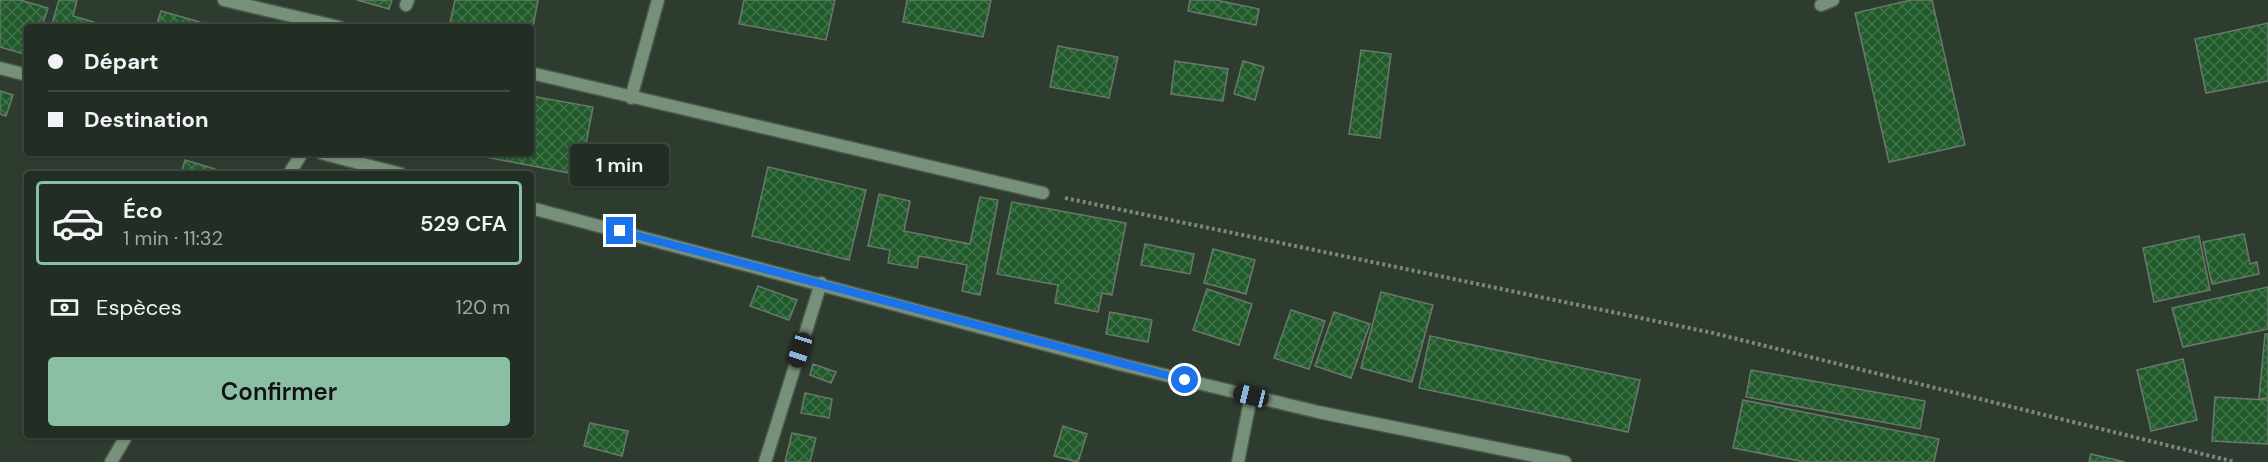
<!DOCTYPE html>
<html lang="fr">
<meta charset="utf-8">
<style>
body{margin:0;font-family:"DM Sans",sans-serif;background:#2e3930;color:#f1f3f6;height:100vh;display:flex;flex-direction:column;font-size:22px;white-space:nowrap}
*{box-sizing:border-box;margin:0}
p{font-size:20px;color:#a2a8a6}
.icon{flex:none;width:33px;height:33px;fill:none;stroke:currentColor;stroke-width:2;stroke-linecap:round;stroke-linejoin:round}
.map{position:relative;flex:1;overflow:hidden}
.drawer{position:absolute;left:24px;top:171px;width:510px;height:267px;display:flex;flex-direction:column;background:#222d23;border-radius:6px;box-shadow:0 2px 4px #0004,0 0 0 2px #3f4941}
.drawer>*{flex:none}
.top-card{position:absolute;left:24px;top:24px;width:510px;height:132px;border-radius:6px;box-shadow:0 2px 4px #0004,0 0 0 2px #3f4941;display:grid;align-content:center;height:132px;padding:0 24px;background:#222d23}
.end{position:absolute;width:27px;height:27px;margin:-14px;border:8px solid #1a73e8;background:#fff;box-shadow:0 0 0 3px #fff}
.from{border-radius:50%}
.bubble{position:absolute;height:42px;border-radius:6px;background:#222d23;box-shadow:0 2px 4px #0004,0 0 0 2px #3f4941;font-size:20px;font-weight:600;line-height:42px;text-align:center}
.car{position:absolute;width:18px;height:36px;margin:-18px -9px;border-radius:8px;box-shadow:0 0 4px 2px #0007;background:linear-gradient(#222 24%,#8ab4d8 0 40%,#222 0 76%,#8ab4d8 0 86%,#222 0)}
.top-card b{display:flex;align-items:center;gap:21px;height:57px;font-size:22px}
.top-card b+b{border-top:2px solid #3f4941}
.top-card i{width:15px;height:15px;background:#f1f3f6}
ul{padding:10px 0 0;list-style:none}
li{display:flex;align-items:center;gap:18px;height:84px;margin:0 12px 9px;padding:0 12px;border:3px solid #3f4941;border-radius:6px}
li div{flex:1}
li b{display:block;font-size:22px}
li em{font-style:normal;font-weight:600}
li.on{border-color:#8abfa5}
li>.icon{width:54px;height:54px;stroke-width:1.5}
.pay{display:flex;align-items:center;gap:15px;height:66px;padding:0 24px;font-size:22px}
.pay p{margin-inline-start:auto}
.cta{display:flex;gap:12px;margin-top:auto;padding:12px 24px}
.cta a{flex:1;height:69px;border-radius:6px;background:#8abfa5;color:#111;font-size:24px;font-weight:600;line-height:69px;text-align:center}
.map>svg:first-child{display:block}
</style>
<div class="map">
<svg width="2268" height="462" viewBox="0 0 2268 462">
<defs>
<pattern id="building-cross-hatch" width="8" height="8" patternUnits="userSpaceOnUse" patternTransform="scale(1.5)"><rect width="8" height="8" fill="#215b2c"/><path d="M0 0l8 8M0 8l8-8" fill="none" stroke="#41734a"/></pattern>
</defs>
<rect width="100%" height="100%" fill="#2e3c2f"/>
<!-- building -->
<path fill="url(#building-cross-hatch)" stroke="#6a796b" stroke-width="1.5" d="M0,0H20L48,8L42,27H27V55L0,47Z
M59,0H77L73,16L111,27H51Z
M357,0H392L389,9Z
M455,0H538L531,37V27H449Z
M744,0H835L826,40L739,24Z
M907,0H991L983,37L903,22Z
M1190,0H1216L1259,9L1256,25L1188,11Z
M1911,0H1932L1965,145L1889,162L1855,13Z
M161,11L200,22L199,27H156Z
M2268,23V81L2206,93L2195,39Z
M1058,46L1118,57L1109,98L1050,87Z
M1361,50L1391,54L1380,138L1349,134Z
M1175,61L1228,69L1223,101L1171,94Z
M1243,61L1264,67L1255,100L1234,94Z
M0,91L13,95L6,116L0,114Z
M531,96L593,107L580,175L485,157L486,153H531Z
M185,160L225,172V174H181Z
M768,167L866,190L849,260L752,236Z
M879,194L910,201L904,231L970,244L980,197L998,200L980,295L962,291L967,265L919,256L917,268L888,263L890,250L868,246Z
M1012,202L1126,223L1112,295L1102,293L1098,312L1055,303L1058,285L997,274Z
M2244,234L2250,264L2257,262L2259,274L2212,284L2203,242Z
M2199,236L2210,290L2154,302L2143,248Z
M1145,244L1194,254L1190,274L1141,265Z
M1213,249L1255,260L1246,294L1204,283Z
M758,286L797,300L789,320L750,306Z
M2268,287V329L2183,347L2172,308Z
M1207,289L1252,304L1239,345L1193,330Z
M1381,292L1433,305L1412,382L1361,368Z
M1291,310L1325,321L1309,369L1274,358Z
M1110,312L1152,320L1148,342L1106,334Z
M1334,312L1370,324L1351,378L1315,366Z
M2265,334H2268V398L2259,399Z
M1430,336L1640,380L1628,432L1419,388Z
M2183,359L2197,420L2151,431L2137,370Z
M813,364L836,372L831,383L810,375Z
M1751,370L1925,401L1920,429L1746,397Z
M805,393L832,399L829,418L801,413Z
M2215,397L2268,400V444L2212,441Z
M1743,400L1939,439L1934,462H1805L1733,448Z
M590,423L628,431L622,456L584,446Z
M1063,426L1087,434L1078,462L1054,456Z
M792,433L816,438L810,462H785Z
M2091,454L2125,462H2089Z"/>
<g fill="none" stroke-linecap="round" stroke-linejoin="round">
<!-- street casing -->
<g stroke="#4b584c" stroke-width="15">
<path id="street" d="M224,0L339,27
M406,5L408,0
M1821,5L1833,0
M0,68L27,75
M531,73L1043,193
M631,98L658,0
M321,153L401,174
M289,174L302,153
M531,208L1119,364L1318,412L1565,462
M111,462L127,435
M765,462L821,283
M1238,462L1251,396"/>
</g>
<!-- path -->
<path stroke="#7c877d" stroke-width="4" stroke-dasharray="3 3" stroke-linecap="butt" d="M1065,198L1713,333L2235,462"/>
<!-- street -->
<use href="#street" stroke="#779079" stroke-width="12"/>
</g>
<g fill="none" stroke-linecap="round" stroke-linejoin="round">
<!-- route -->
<path stroke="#1a73e8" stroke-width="8" d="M620,231L1185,380"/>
</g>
</svg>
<i class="end from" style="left:1185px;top:380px"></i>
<i class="end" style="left:620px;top:231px"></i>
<div class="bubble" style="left:570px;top:144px;width:99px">1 min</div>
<i class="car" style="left:800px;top:350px;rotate:198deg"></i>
<i class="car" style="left:1251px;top:396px;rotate:284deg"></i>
<div class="top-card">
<b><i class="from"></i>Départ</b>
<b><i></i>Destination</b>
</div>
<section class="drawer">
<ul>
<li class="on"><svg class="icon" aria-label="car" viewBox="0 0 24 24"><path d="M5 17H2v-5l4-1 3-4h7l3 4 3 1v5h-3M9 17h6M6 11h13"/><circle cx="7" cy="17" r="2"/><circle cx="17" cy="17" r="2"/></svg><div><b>Éco</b><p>1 min · 11:32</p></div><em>529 CFA</em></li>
</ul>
<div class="pay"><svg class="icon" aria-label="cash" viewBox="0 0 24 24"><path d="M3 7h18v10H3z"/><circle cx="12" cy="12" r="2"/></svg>Espèces<p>120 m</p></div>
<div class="cta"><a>Confirmer</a></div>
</section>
</div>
